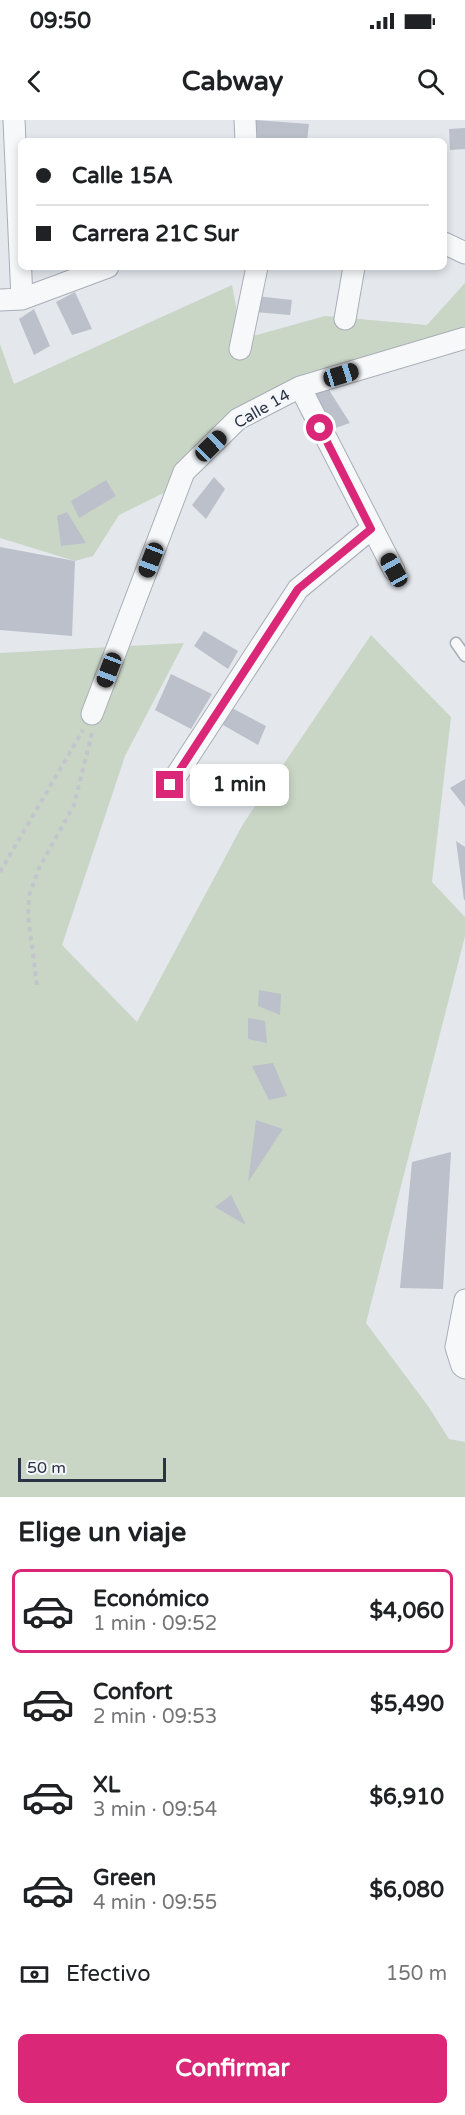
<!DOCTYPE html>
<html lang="es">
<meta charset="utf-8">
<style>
body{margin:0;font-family:"Varela Round",sans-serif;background:#f6f6f6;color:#202124;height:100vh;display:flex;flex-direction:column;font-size:22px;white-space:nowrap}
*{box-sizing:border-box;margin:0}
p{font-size:20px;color:#757577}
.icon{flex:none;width:33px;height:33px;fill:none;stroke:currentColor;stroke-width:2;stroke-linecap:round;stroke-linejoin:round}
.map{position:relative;height:1377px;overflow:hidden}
.panel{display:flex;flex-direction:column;background:#fff;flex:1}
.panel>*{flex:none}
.top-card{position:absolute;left:18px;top:18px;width:429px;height:132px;border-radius:9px;box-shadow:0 3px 9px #0003;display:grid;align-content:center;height:132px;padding:0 18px;background:#fff}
.scale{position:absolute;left:18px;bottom:15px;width:148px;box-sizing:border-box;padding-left:6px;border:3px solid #2b3445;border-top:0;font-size:16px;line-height:21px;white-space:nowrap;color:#2b3445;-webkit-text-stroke:4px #f4f6f9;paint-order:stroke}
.end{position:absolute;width:27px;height:27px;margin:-14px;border:8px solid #db2777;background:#fff;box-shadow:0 0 0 3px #fff}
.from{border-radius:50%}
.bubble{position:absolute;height:42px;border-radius:9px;background:#fff;box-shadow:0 3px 9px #0003;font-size:20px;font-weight:800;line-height:42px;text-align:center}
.car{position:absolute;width:18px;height:36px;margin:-18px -9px;border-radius:8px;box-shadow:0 0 4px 2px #0007;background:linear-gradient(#222 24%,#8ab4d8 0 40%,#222 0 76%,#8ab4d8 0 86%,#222 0)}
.top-card b{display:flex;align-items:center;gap:21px;height:57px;font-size:22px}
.top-card b+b{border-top:2px solid #e0e0e0}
.top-card i{width:15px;height:15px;background:#202124}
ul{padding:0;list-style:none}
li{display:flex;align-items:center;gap:18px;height:84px;margin:0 12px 9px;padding:0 6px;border:3px solid transparent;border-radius:9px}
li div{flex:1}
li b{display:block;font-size:22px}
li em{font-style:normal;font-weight:800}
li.selected{border-color:#db2777}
li>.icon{width:54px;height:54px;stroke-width:1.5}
h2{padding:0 18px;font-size:27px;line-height:72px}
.pay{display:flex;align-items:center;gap:15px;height:66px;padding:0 18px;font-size:22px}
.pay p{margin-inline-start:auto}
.primary-button{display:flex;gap:12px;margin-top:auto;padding:12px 18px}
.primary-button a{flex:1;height:69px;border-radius:9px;background:#db2777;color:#fff;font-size:24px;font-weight:800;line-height:69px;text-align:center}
.status{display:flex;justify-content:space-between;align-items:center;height:42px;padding:0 30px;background:#fff;direction:ltr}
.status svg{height:16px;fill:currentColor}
header{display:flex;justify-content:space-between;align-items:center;height:78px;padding:0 18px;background:#fff;font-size:27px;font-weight:800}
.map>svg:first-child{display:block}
</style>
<div class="status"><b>09:50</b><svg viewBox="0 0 49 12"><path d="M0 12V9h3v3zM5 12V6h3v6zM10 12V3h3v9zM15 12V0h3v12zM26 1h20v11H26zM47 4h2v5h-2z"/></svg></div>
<header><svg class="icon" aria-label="back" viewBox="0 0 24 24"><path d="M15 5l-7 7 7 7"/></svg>Cabway<svg class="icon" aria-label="search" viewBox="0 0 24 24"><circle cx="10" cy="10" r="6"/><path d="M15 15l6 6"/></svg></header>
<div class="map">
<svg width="465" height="1377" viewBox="0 0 465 1377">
<rect width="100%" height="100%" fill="#e4e7ec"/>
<!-- green -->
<path fill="#c9d6c5" d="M465,163V206L241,298L186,362L119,395L93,436L75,441L0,418V224L14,264L232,165L242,219L325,196L427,205Z
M371,515L451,597L432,762L465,797V816L366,1203L428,1286L449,1319L465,1322V1377H0V533L184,523L125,636L62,825L137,902L243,704Z"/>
<!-- building -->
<path fill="#bbc0ca" d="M255,0L309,4L307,21H254Z
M465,8V29L450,30L449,9Z
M75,172L92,209L72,215L56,182Z
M256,176L292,180L290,195L255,192Z
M34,189L50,226L34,235L19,199Z
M329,270L350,303L327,311L308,274Z
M214,357L225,369L206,399L192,385Z
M106,360L116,376L79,398L71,381Z
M67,392L86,423L61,426L57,396Z
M0,427L75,441L72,516L0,510Z
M204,511L238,531L228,549L194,526Z
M171,554L212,574L191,609L155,590Z
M230,587L266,606L258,625L223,605Z
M465,659V687L450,668Z
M456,721L465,727V780H464Z
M259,870L281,874L280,895L258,886Z
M248,898L265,901L267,923L248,919Z
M273,943L287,976L269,980L252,946Z
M256,1000L283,1009L248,1062Z
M451,1032L443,1169L400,1168L412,1042Z
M231,1075L246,1105L215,1087Z"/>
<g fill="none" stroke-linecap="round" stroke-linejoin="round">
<!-- service casing -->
<g stroke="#a9aeb7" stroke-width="13">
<path id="service" d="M456,523L465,536"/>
</g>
<!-- minor casing -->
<g stroke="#a9aeb7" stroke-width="23">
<path id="minor" d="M14,0L22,179
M245,0L246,21
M444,123L465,133
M0,180L22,179L108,147
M345,199L354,147
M240,229L257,147
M300,267L394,450
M92,594L184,352L238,299L300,267L465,218
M170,665L298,469L371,409
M465,1180L456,1227L462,1246L465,1248"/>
</g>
<!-- path -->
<path stroke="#c2c5cb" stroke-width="4" stroke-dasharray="4.5 4.5" stroke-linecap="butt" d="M0,752L83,610
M37,865L28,796L29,776L39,748L74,685L92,613"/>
<!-- service -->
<use href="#service" stroke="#f7f8fa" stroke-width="10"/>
<!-- minor -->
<use href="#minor" stroke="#f7f8fa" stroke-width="21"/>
</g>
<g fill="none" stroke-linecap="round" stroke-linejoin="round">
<!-- route -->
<path stroke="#db2777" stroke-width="8" d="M170,665L298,469L371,409L320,308"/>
</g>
<g text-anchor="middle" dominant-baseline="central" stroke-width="5" stroke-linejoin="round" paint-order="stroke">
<!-- street labels -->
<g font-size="16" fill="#2b3445" stroke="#f4f6f9">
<text transform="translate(262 289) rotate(-30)">Calle 14</text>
</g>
</g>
</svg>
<div class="scale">50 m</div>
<i class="end from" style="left:320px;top:308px"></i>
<i class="end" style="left:170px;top:665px"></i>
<div class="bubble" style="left:190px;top:644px;width:99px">1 min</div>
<i class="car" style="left:341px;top:255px;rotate:73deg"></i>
<i class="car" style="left:211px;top:326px;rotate:46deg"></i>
<i class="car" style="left:151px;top:440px;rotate:201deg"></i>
<i class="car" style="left:394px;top:450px;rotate:331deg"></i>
<i class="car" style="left:109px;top:550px;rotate:201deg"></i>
<div class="top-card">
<b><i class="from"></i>Calle 15A</b>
<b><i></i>Carrera 21C Sur</b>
</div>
</div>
<section class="panel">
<h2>Elige un viaje</h2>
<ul>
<li class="selected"><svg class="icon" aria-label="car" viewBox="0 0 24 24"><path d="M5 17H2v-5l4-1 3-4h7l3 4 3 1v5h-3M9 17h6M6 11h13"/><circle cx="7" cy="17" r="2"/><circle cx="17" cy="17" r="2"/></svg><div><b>Económico</b><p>1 min · 09:52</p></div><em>$4,060</em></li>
<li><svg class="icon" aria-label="car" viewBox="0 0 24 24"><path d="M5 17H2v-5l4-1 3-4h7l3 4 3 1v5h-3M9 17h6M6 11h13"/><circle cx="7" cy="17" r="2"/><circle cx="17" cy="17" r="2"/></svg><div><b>Confort</b><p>2 min · 09:53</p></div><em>$5,490</em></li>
<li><svg class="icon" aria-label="car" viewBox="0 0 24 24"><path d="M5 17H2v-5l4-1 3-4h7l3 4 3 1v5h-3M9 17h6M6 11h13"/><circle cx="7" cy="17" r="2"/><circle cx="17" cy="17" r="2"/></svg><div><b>XL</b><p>3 min · 09:54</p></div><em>$6,910</em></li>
<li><svg class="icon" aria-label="car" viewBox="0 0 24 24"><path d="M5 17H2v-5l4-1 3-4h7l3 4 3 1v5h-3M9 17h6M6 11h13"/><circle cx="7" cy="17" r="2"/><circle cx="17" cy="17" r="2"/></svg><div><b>Green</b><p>4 min · 09:55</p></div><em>$6,080</em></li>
</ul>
<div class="pay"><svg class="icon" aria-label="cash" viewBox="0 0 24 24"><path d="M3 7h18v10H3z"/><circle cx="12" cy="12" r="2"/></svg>Efectivo<p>150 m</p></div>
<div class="primary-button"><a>Confirmar</a></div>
</section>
